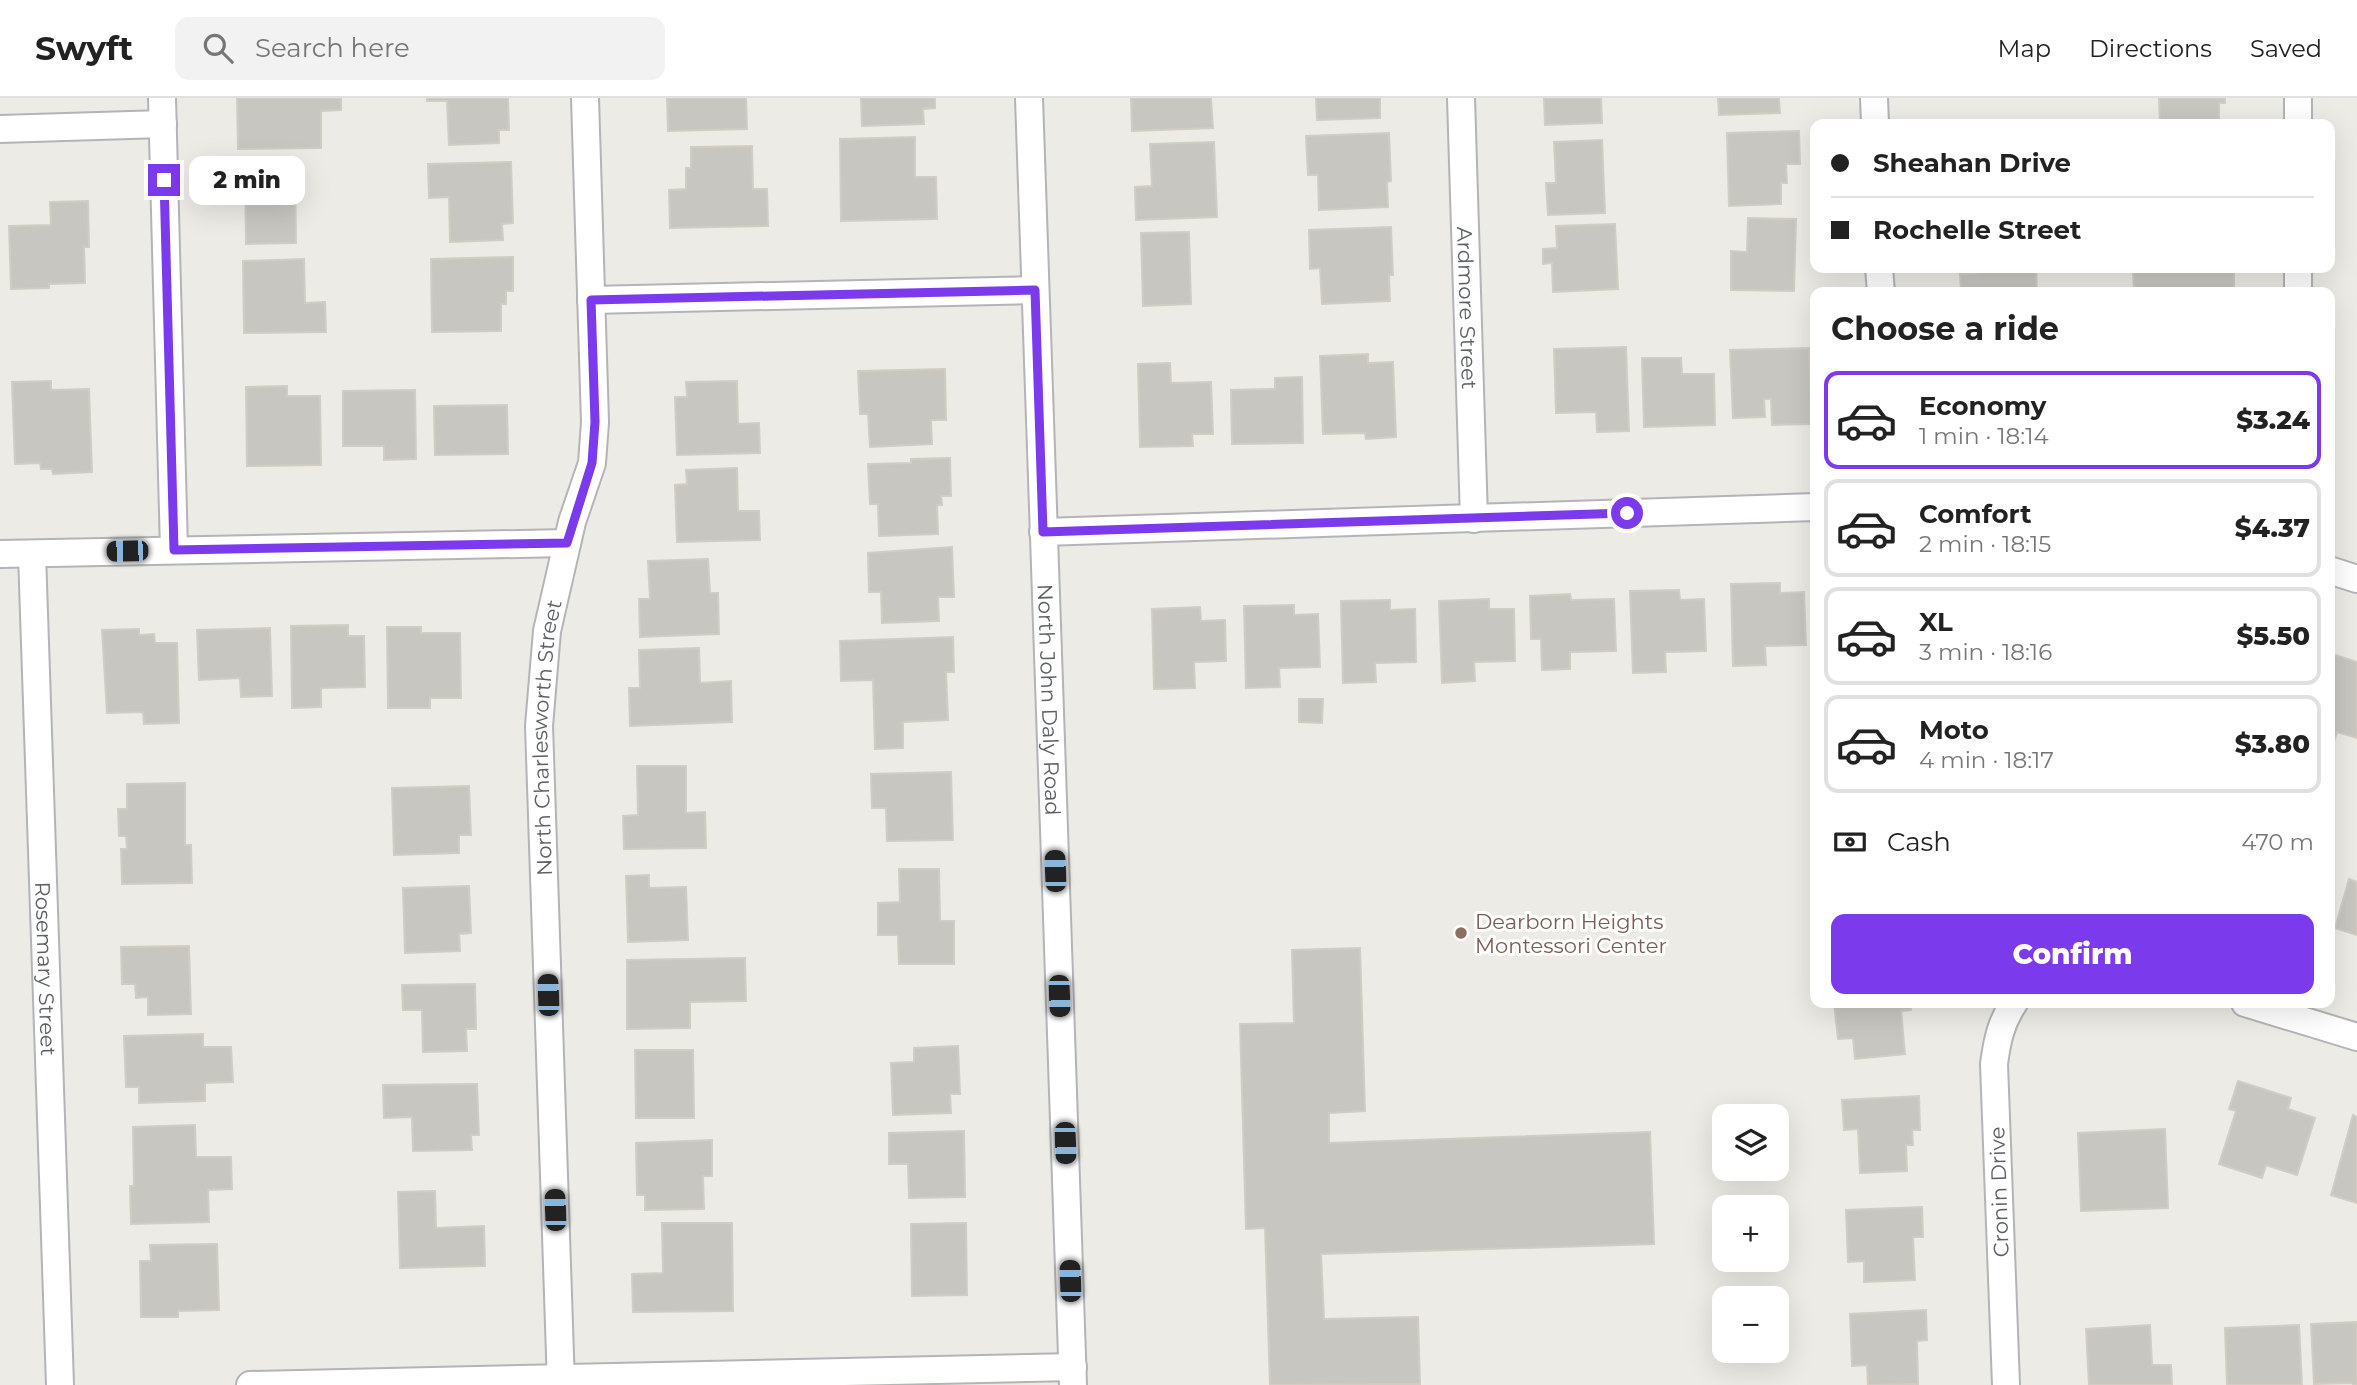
<!DOCTYPE html>
<meta charset="utf-8">
<style>
body{margin:0;font-family:Montserrat,sans-serif;background:#f2f2f2;color:#222;height:100vh;display:flex;flex-direction:column;font-size:26px;white-space:nowrap}
*{box-sizing:border-box;margin:0}
p{font-size:23px;color:#767676}
.icon{flex:none;width:38px;height:38px;fill:none;stroke:currentColor;stroke-width:2;stroke-linecap:round;stroke-linejoin:round}
.map{position:relative;flex:1;overflow:hidden}
.sheet{position:absolute;left:1810px;top:189px;width:525px;height:721px;display:flex;flex-direction:column;background:#fff;border-radius:14px;box-shadow:0 7px 28px #0002}
.sheet>*{flex:none}
.hud{position:absolute;left:1810px;top:21px;width:525px;height:154px;border-radius:14px;box-shadow:0 7px 28px #0002;display:grid;align-content:center;height:154px;padding:0 21px;background:#fff}
.fabs{position:absolute;left:1712px;top:1006px;display:grid;gap:14px}
.fabs a{display:grid;place-items:center;width:77px;height:77px;border-radius:14px;background:#fff;box-shadow:0 7px 28px #0002;font-size:35px}
.end{position:absolute;width:32px;height:32px;margin:-16px;border:9px solid #7c3aed;background:#fff;box-shadow:0 0 0 4px #fff}
.from{border-radius:50%}
.bubble{position:absolute;height:49px;border-radius:14px;background:#fff;box-shadow:0 7px 28px #0002;font-size:23px;font-weight:800;line-height:49px;text-align:center}
.car{position:absolute;width:21px;height:42px;margin:-21px -10px;border-radius:9px;box-shadow:0 0 5px 2px #0007;background:linear-gradient(#222 24%,#8ab4d8 0 40%,#222 0 76%,#8ab4d8 0 86%,#222 0)}
.hud b{display:flex;align-items:center;gap:24px;height:66px;font-size:26px}
.hud b+b{border-top:2px solid #e0e0e0}
.hud i{width:18px;height:18px;background:#222}
ul{padding:0;list-style:none}
li{display:flex;align-items:center;gap:21px;height:98px;margin:0 14px 10px;padding:0 7px;border:4px solid #e0e0e0;border-radius:14px}
li div{flex:1}
li b{display:block;font-size:26px}
li em{font-style:normal;font-weight:800}
li.selected{border-color:#7c3aed}
li>.icon{width:63px;height:63px;stroke-width:1.5}
h2{padding:0 21px;font-size:32px;line-height:84px}
.pay{display:flex;align-items:center;gap:18px;height:77px;padding:0 21px;font-size:26px}
.pay p{margin-inline-start:auto}
.primary-button{display:flex;gap:14px;margin-top:auto;padding:14px 21px}
.primary-button a{flex:1;height:80px;border-radius:14px;background:#7c3aed;color:#fff;font-size:28px;font-weight:800;line-height:80px;text-align:center}
header{display:flex;align-items:center;gap:42px;box-sizing:border-box;height:98px;padding:0 35px;background:#fff;border-bottom:2px solid #e0e0e0}
header strong{font-size:33px}
nav{display:flex;gap:38px;margin-inline-start:auto;font-size:24px}
.search{width:490px;height:63px;background:#f2f2f2;display:flex;align-items:center;gap:18px;box-sizing:border-box;padding:0 24px;border-radius:14px;color:#767676;font-size:26px}
.map>svg:first-child{display:block}
</style>
<header>
<strong>Swyft</strong>
<div class="search"><svg class="icon" aria-label="search" viewBox="0 0 24 24"><circle cx="10" cy="10" r="6"/><path d="M15 15l6 6"/></svg>Search here</div>
<nav><a>Map</a><a>Directions</a><a>Saved</a></nav>
</header>
<div class="map">
<svg width="2357" height="1287" viewBox="0 0 2357 1287">
<rect width="100%" height="100%" fill="#edebe5"/>
<!-- building -->
<path fill="#c8c6c1" stroke="#d1cdc4" stroke-width="2" d="M237,0H341V12L321,13V50L238,51Z
M427,0H508L509,32H499V45L449,47L447,3H427Z
M667,0H746L747,31L668,33Z
M861,0H935V10L923,11L924,26L862,28Z
M1131,0H1211L1213,30L1132,33Z
M1316,0H1380V20L1317,22Z
M1544,0H1601L1602,25L1545,27Z
M1718,0H1779L1780,15L1719,17Z
M2159,0H2225V5H2219V26H2160Z
M1799,33L1800,66H1786L1787,85H1781V106L1729,108L1727,35Z
M1389,35L1391,83L1387,84L1388,109L1319,112L1318,77H1308L1306,38Z
M915,39V79H936L937,121L841,123L840,41Z
M1602,42L1605,115L1548,117L1546,85H1556L1554,44Z
M1214,44L1217,119L1136,122L1135,89L1152,88L1150,46Z
M752,48L753,91H767L768,128L670,130L669,92L686,91V70H691V49Z
M511,64L513,125L502,126L503,142L450,144L449,99L429,100L428,66Z
M295,69L296,145L246,146L245,70Z
M88,103L89,149H84L85,185L49,186V190L11,191L9,128L51,127L50,104Z
M1748,120L1796,121L1794,193L1731,192V153L1747,154Z
M1615,126L1618,191L1553,194L1552,165L1543,166V151L1557,150L1556,128Z
M1391,129L1393,177H1389L1390,203L1322,206L1320,170L1310,171L1309,132Z
M1189,134L1191,206L1143,208L1141,135Z
M513,159V193H506V206H501V233L432,234L431,161Z
M304,161L305,205L325,204L326,234L244,235L243,163Z
M1980,170H2036L2037,194H1961L1960,176L1980,175Z
M2155,170H2234V194H2134L2133,172Z
M1626,249L1629,333L1597,334L1596,314L1556,315L1554,251Z
M1809,250L1811,326L1772,327L1771,301H1764L1765,319L1733,320L1730,252Z
M1368,256V265L1393,264L1396,339L1366,341L1365,335L1323,336L1320,258Z
M1642,260H1681L1682,276H1714L1715,327L1644,329Z
M1170,265L1171,285L1211,284L1213,336H1192L1193,348L1140,349L1138,266Z
M945,271L946,322H931L932,346L870,349L868,316H860L858,273Z
M1302,279L1303,345L1232,346L1231,292L1275,291V280Z
M51,283V292L89,291L92,374L53,376L52,371H41L40,365L15,366L12,284Z
M737,283L738,326L759,325L760,355L677,357L675,299H687L686,284Z
M287,288V298H320L321,367L247,368L246,289Z
M415,292L416,361L384,362V348H343V293Z
M507,307L508,356L435,357L434,308Z
M950,360L951,398H941L942,407H937L938,436L879,438L878,406H870L868,366L911,365V361Z
M737,370L738,413H759L760,442L677,444L675,387L687,386L686,372Z
M952,449L954,499H938L939,523L882,525L881,494H869L868,455Z
M708,461L710,495H718L719,536L640,539L639,501H650L648,463Z
M1780,485V495L1804,494L1806,547L1765,548L1766,567L1733,568L1731,486Z
M1679,492L1680,502L1704,501L1706,553L1665,554L1666,574L1633,575L1630,493Z
M1570,496L1571,502L1614,501L1616,553L1570,554V571L1542,572L1541,541H1531L1530,498Z
M1489,501V511H1514L1515,563L1474,564L1475,583L1442,585L1439,503Z
M1390,502V512L1415,511L1416,564L1375,565L1376,584L1343,585L1341,503Z
M1294,507V517L1318,516L1320,569L1279,570L1280,589L1246,590L1244,508Z
M1200,509L1201,523L1225,522L1226,563L1194,564L1195,590L1154,591L1152,511Z
M348,527V538H364L365,589L321,590V609L292,610L291,528Z
M387,529H421V535H460L461,600H430V610H388Z
M270,530L272,598L241,599L240,580L199,582L197,532Z
M139,531V537L154,536L155,545H177L179,625L144,626L143,614L107,615L102,532Z
M953,539L954,574H946L948,622L903,624V650L875,651L873,582L841,583L840,543Z
M699,550L700,585L731,583L732,624L630,628L629,590H640L639,552Z
M2329,555L2357,564V640L2337,634L2331,654Z
M1299,601H1323L1322,625L1299,624Z
M637,668H686V715L705,714L706,750L624,751L623,718L638,717Z
M951,674L953,742L887,743L886,710H872L871,676Z
M185,685V747H191L192,785L122,786L121,751H127L126,738H119L118,711H127V686Z
M469,688L471,737H459V755L394,757L392,690Z
M899,771H939L940,823H954V866H899L898,837H878V805L900,804Z
M649,777V790L686,789L688,842L628,844L626,778Z
M2349,781L2357,784V837L2335,830Z
M469,788L471,835L459,836L460,853L405,855L403,790Z
M189,848L191,916L148,917V899L136,900L135,886H122L121,849Z
M1360,850L1365,1013L1329,1015V1045L1650,1034L1654,1146L1321,1156L1324,1221L1418,1219L1420,1286L1270,1287L1265,1130L1246,1131L1240,926L1294,925L1292,852Z
M745,860L746,903L690,904V930L627,931V862Z
M475,886L476,931H466L467,953L423,954L422,912H403L402,887Z
M1834,905H1911V912L1901,913L1905,956L1855,961L1853,940L1838,941Z
M203,936V949H231L233,984L205,985V1003L139,1005V989H126L124,938Z
M958,948L960,996H950L951,1015L893,1017L891,965L914,964V950Z
M635,952H693L694,1020H636Z
M2238,983L2291,1000L2288,1011L2315,1020L2297,1077L2266,1067L2262,1080L2219,1066L2236,1013L2229,1011Z
M477,986L479,1037H471L472,1052L413,1053L412,1019L384,1020L383,987Z
M1919,998L1920,1032H1912L1913,1047H1906L1907,1073L1860,1075L1858,1031L1844,1032L1842,1002Z
M2353,1017L2357,1019V1105L2331,1097Z
M195,1027L196,1059H231L232,1091L208,1092L209,1124L131,1126L130,1088H134L133,1029Z
M2165,1031L2168,1110L2081,1113L2078,1035Z
M964,1033L965,1099L909,1100L908,1066H889V1035Z
M712,1042V1078H703L704,1111L645,1112V1097H637L636,1045Z
M435,1093L436,1130L484,1128L485,1168L400,1170L398,1094Z
M1922,1109L1923,1139H1913L1915,1182L1864,1184V1163L1848,1164L1846,1112Z
M662,1125H732L733,1213L633,1214L632,1176L663,1175Z
M966,1125L967,1197L912,1198L911,1126Z
M217,1146L219,1212L178,1213V1219H141L140,1163H151L150,1147Z
M1926,1212L1927,1242L1917,1243L1918,1286L1868,1287L1867,1267L1852,1268L1850,1216Z
M2357,1224V1287H2353V1285L2314,1286L2311,1226Z
M2150,1227L2152,1267H2171L2172,1287H2089L2086,1231Z
M2299,1227L2302,1287H2227L2225,1230Z"/>
<g fill="none" stroke-linecap="round" stroke-linejoin="round">
<!-- minor casing -->
<g stroke="#b2b4b8" stroke-width="30">
<g id="minor">
<path d="M162,0L174,452"/>
<path id="s1" d="M1029,0L1073,1287"/>
<path id="s2" d="M1461,0L1474,421"/>
<path d="M1874,0L1875,26"/>
<path d="M2298,0V26"/>
<path d="M0,31L163,26"/>
<path d="M1879,170L1881,194"/>
<path d="M2298,194V170"/>
<path d="M591,202L1035,192"/>
<path d="M1043,434L1815,409"/>
<path d="M0,456L567,445"/>
<path id="s3" d="M32,456L60,1287"/>
<path d="M2329,472L2357,481"/>
<path d="M2245,905L2357,939"/>
<path d="M250,1287L1073,1269"/>
<path id="s4" d="M561,1287L539,628L547,533L572,424L592,365L595,324L585,0"/>
<path d="M2006,1287L1994,966C1997,943 2001,924 2014,905"/>
</g>
</g>
<!-- minor -->
<use href="#minor" stroke="#fff" stroke-width="26"/>
</g>
<g fill="none" stroke-linecap="round" stroke-linejoin="round">
<!-- route -->
<path stroke="#7c3aed" stroke-width="9" d="M164,82L174,452L567,445L592,365L595,324L591,202L1035,192L1043,434L1627,415"/>
</g>
<!-- markers -->
<circle fill="#8d6e63" stroke="#fff" stroke-width="2.5" cx="1461" cy="835" r="7"/>
<g text-anchor="middle" dominant-baseline="central" stroke-width="6" stroke-linejoin="round" paint-order="stroke">
<!-- street labels -->
<g font-size="21" fill="#5d5f63" stroke="#fff">
<text stroke="none"><textPath href="#s2" startOffset="210">Ardmore Street</textPath></text>
<text stroke="none"><textPath href="#s1" startOffset="602">North John Daly Road</textPath></text>
<text stroke="none"><textPath href="#s4" startOffset="648">North Charlesworth Street</textPath></text>
<text stroke="none"><textPath href="#s3" startOffset="415">Rosemary Street</textPath></text>
<text transform="translate(1999 1094) rotate(-92)">Cronin Drive</text>
</g>
<!-- education labels -->
<g font-size="21" fill="#785e54" stroke="#fff" text-anchor="start">
<text x="1475" y="823">Dearborn Heights<tspan x="1475" dy="24">Montessori Center</tspan></text>
</g>
</g>
</svg>
<div class="fabs">
<a><svg class="icon" aria-label="layers" viewBox="0 0 24 24"><path d="M12 4l9 5-9 5-9-5zM3 14l9 5 9-5"/></svg></a>
<a>+</a>
<a>−</a>
</div>
<i class="end from" style="left:1627px;top:415px"></i>
<i class="end" style="left:164px;top:82px"></i>
<div class="bubble" style="left:189px;top:58px;width:116px">2 min</div>
<i class="car" style="left:127px;top:453px;rotate:269deg"></i>
<i class="car" style="left:1055px;top:773px;rotate:358deg"></i>
<i class="car" style="left:548px;top:897px;rotate:358deg"></i>
<i class="car" style="left:1059px;top:898px;rotate:178deg"></i>
<i class="car" style="left:1065px;top:1045px;rotate:178deg"></i>
<i class="car" style="left:555px;top:1112px;rotate:358deg"></i>
<i class="car" style="left:1070px;top:1183px;rotate:358deg"></i>
<div class="hud">
<b><i class="from"></i>Sheahan Drive</b>
<b><i></i>Rochelle Street</b>
</div>
<section class="sheet">
<h2>Choose a ride</h2>
<ul>
<li class="selected"><svg class="icon" aria-label="car" viewBox="0 0 24 24"><path d="M5 17H2v-5l4-1 3-4h7l3 4 3 1v5h-3M9 17h6M6 11h13"/><circle cx="7" cy="17" r="2"/><circle cx="17" cy="17" r="2"/></svg><div><b>Economy</b><p>1 min · 18:14</p></div><em>$3.24</em></li>
<li><svg class="icon" aria-label="car" viewBox="0 0 24 24"><path d="M5 17H2v-5l4-1 3-4h7l3 4 3 1v5h-3M9 17h6M6 11h13"/><circle cx="7" cy="17" r="2"/><circle cx="17" cy="17" r="2"/></svg><div><b>Comfort</b><p>2 min · 18:15</p></div><em>$4.37</em></li>
<li><svg class="icon" aria-label="car" viewBox="0 0 24 24"><path d="M5 17H2v-5l4-1 3-4h7l3 4 3 1v5h-3M9 17h6M6 11h13"/><circle cx="7" cy="17" r="2"/><circle cx="17" cy="17" r="2"/></svg><div><b>XL</b><p>3 min · 18:16</p></div><em>$5.50</em></li>
<li><svg class="icon" aria-label="car" viewBox="0 0 24 24"><path d="M5 17H2v-5l4-1 3-4h7l3 4 3 1v5h-3M9 17h6M6 11h13"/><circle cx="7" cy="17" r="2"/><circle cx="17" cy="17" r="2"/></svg><div><b>Moto</b><p>4 min · 18:17</p></div><em>$3.80</em></li>
</ul>
<div class="pay"><svg class="icon" aria-label="cash" viewBox="0 0 24 24"><path d="M3 7h18v10H3z"/><circle cx="12" cy="12" r="2"/></svg>Cash<p>470 m</p></div>
<div class="primary-button"><a>Confirm</a></div>
</section>
</div>
